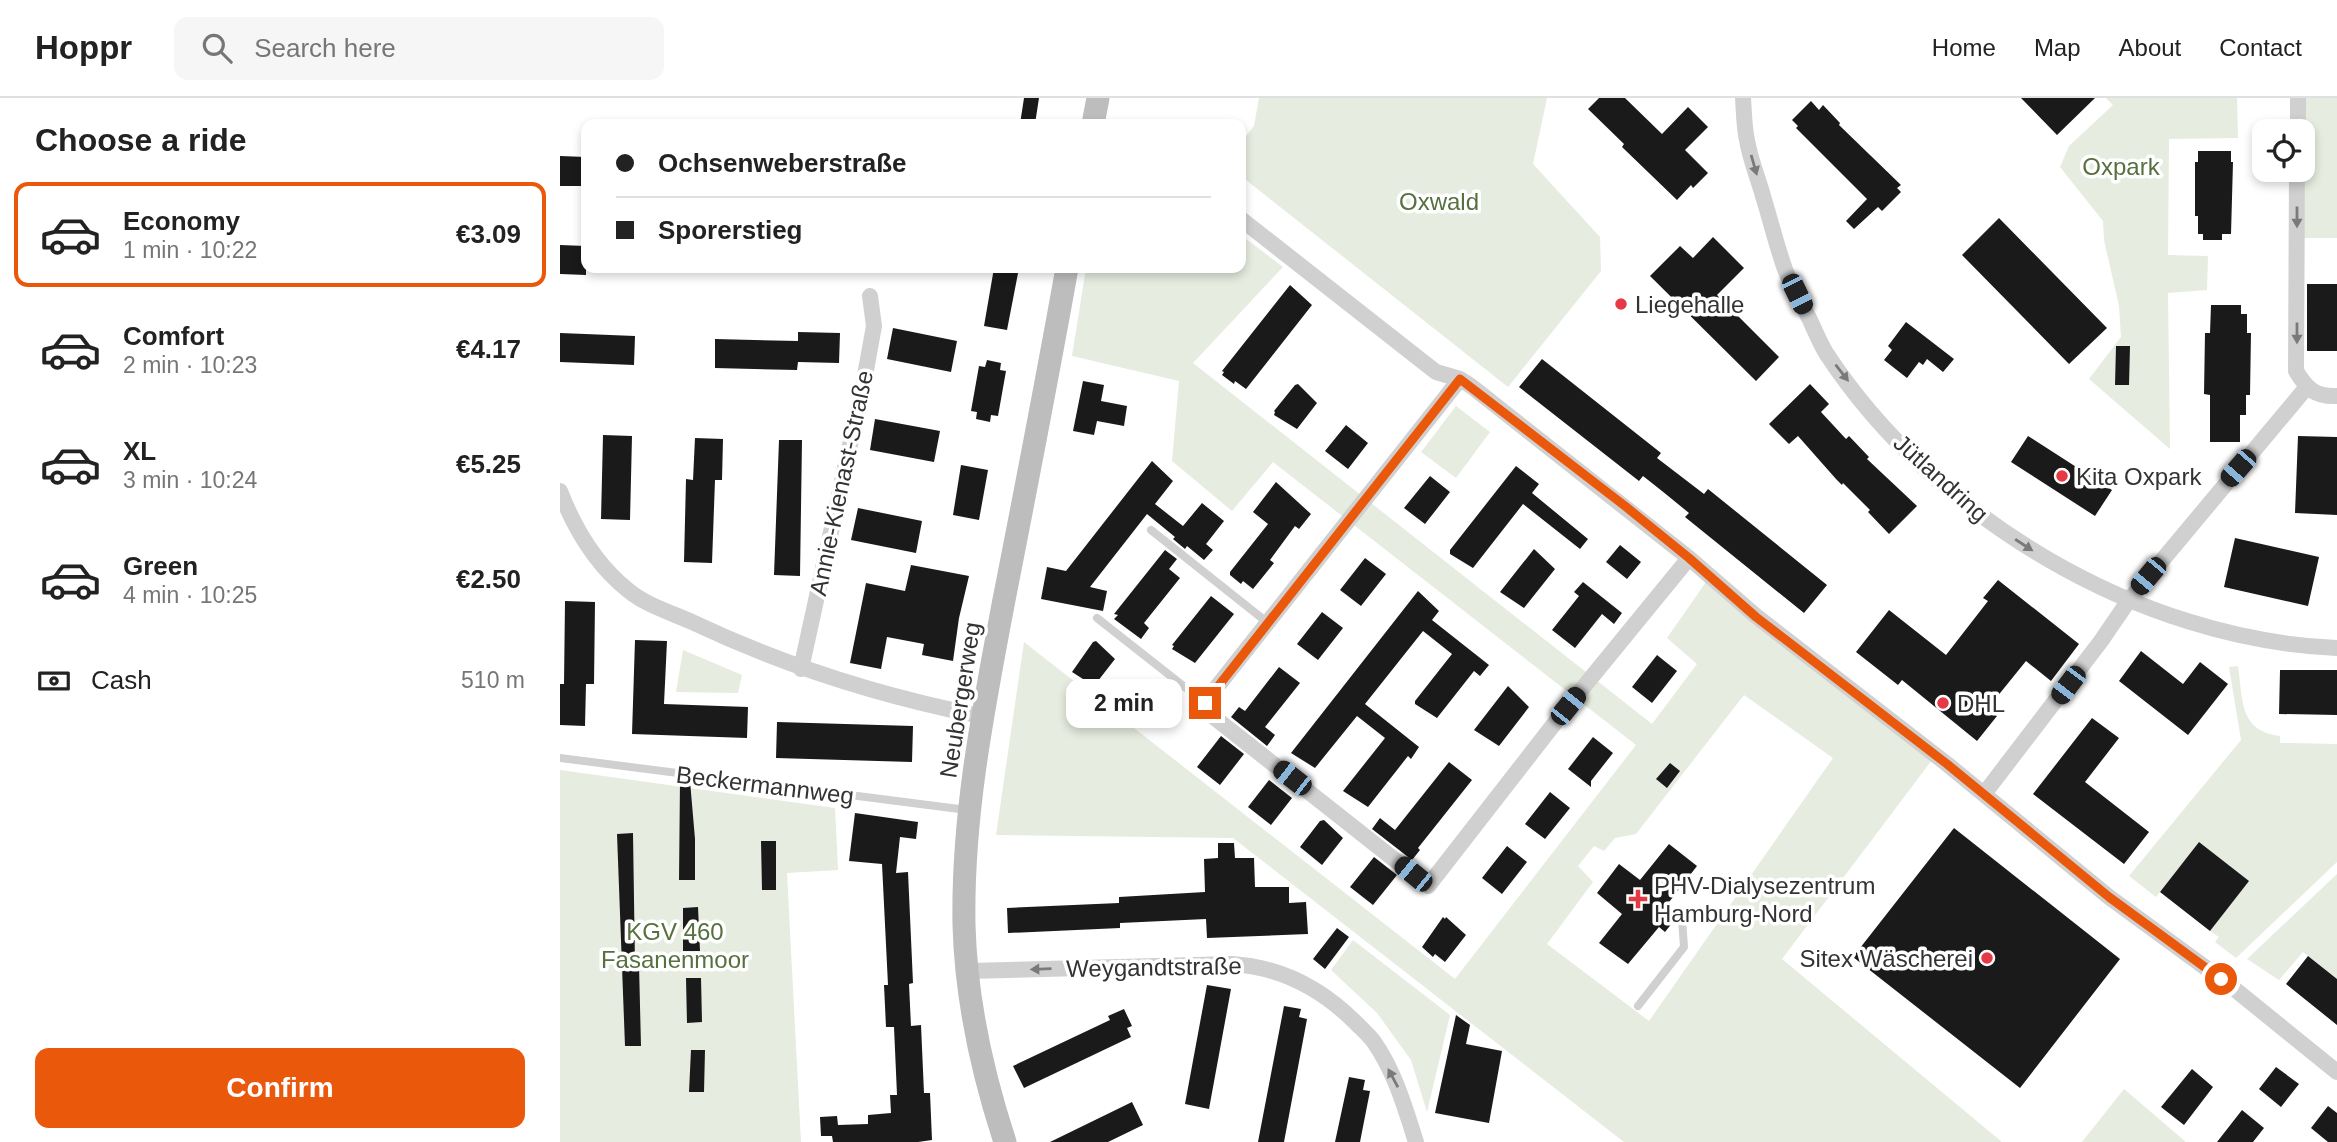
<!DOCTYPE html>
<meta charset="utf-8">
<style>
body{margin:0;font-family:Helvetica,sans-serif;background:#f6f6f6;color:#222;height:100vh;display:flex;flex-direction:column;font-size:26px;white-space:nowrap}
*{box-sizing:border-box;margin:0}
p{font-size:23px;color:#767676}
.icon{flex:none;width:38px;height:38px;fill:none;stroke:currentColor;stroke-width:2;stroke-linecap:round;stroke-linejoin:round}
.map{position:relative;flex:1;overflow:hidden}
.sheet{display:flex;flex-direction:column;background:#fff;width:560px}
.sheet>*{flex:none}
.hud{position:absolute;left:21px;top:21px;width:665px;height:154px;border-radius:14px;box-shadow:0 4px 10px #0003;display:grid;align-content:center;height:154px;padding:0 35px;background:#fff}
.tools{position:absolute;left:1692px;top:21px;display:grid;gap:14px}
.tools a{display:grid;place-items:center;width:63px;height:63px;border-radius:14px;background:#fff;box-shadow:0 4px 10px #0003;font-size:35px}
.end{position:absolute;width:32px;height:32px;margin:-16px;border:9px solid #ea580c;background:#fff;box-shadow:0 0 0 4px #fff}
.from{border-radius:50%}
.bubble{position:absolute;height:49px;border-radius:14px;background:#fff;box-shadow:0 4px 10px #0003;font-size:23px;font-weight:700;line-height:49px;text-align:center}
.car{position:absolute;width:21px;height:42px;margin:-21px -10px;border-radius:9px;box-shadow:0 0 5px 2px #0007;background:linear-gradient(#222 24%,#8ab4d8 0 40%,#222 0 76%,#8ab4d8 0 86%,#222 0)}
.hud b{display:flex;align-items:center;gap:24px;height:66px;font-size:26px}
.hud b+b{border-top:2px solid #e0e0e0}
.hud i{width:18px;height:18px;background:#222}
ul{padding:0;list-style:none}
li{display:flex;align-items:center;gap:21px;height:105px;margin:0 14px 10px;padding:0 21px;border:4px solid transparent;border-radius:14px}
li div{flex:1}
li b{display:block;font-size:26px}
li em{font-style:normal;font-weight:700}
li.on{border-color:#ea580c}
li>.icon{width:63px;height:63px;stroke-width:1.5}
h2{padding:0 35px;font-size:32px;line-height:84px}
.pay{display:flex;align-items:center;gap:18px;height:77px;padding:0 35px;font-size:26px}
.pay p{margin-inline-start:auto}
.primary-button{display:flex;gap:14px;margin-top:auto;padding:14px 35px}
.primary-button a{flex:1;height:80px;border-radius:14px;background:#ea580c;color:#fff;font-size:28px;font-weight:700;line-height:80px;text-align:center}
header{display:flex;align-items:center;gap:42px;box-sizing:border-box;height:98px;padding:0 35px;background:#fff;border-bottom:2px solid #e0e0e0}
header strong{font-size:33px}
nav{display:flex;gap:38px;margin-inline-start:auto;font-size:24px}
.search{width:490px;height:63px;background:#f6f6f6;display:flex;align-items:center;gap:18px;box-sizing:border-box;padding:0 24px;border-radius:14px;color:#767676;font-size:26px}
main{display:flex;flex:1;min-height:0}
.map>svg:first-child{display:block}
</style>
<header>
<strong>Hoppr</strong>
<div class="search"><svg class="icon" aria-label="search" viewBox="0 0 24 24"><circle cx="10" cy="10" r="6"/><path d="M15 15l6 6"/></svg>Search here</div>
<nav><a>Home</a><a>Map</a><a>About</a><a>Contact</a></nav>
</header>
<main>
<section class="sheet">
<h2>Choose a ride</h2>
<ul>
<li class="on"><svg class="icon" aria-label="car" viewBox="0 0 24 24"><path d="M5 17H2v-5l4-1 3-4h7l3 4 3 1v5h-3M9 17h6M6 11h13"/><circle cx="7" cy="17" r="2"/><circle cx="17" cy="17" r="2"/></svg><div><b>Economy</b><p>1 min · 10:22</p></div><em>€3.09</em></li>
<li><svg class="icon" aria-label="car" viewBox="0 0 24 24"><path d="M5 17H2v-5l4-1 3-4h7l3 4 3 1v5h-3M9 17h6M6 11h13"/><circle cx="7" cy="17" r="2"/><circle cx="17" cy="17" r="2"/></svg><div><b>Comfort</b><p>2 min · 10:23</p></div><em>€4.17</em></li>
<li><svg class="icon" aria-label="car" viewBox="0 0 24 24"><path d="M5 17H2v-5l4-1 3-4h7l3 4 3 1v5h-3M9 17h6M6 11h13"/><circle cx="7" cy="17" r="2"/><circle cx="17" cy="17" r="2"/></svg><div><b>XL</b><p>3 min · 10:24</p></div><em>€5.25</em></li>
<li><svg class="icon" aria-label="car" viewBox="0 0 24 24"><path d="M5 17H2v-5l4-1 3-4h7l3 4 3 1v5h-3M9 17h6M6 11h13"/><circle cx="7" cy="17" r="2"/><circle cx="17" cy="17" r="2"/></svg><div><b>Green</b><p>4 min · 10:25</p></div><em>€2.50</em></li>
</ul>
<div class="pay"><svg class="icon" aria-label="cash" viewBox="0 0 24 24"><path d="M3 7h18v10H3z"/><circle cx="12" cy="12" r="2"/></svg>Cash<p>510 m</p></div>
<div class="primary-button"><a>Confirm</a></div>
</section>
<div class="map">
<svg width="1777" height="1044" viewBox="0 0 1777 1044">
<rect width="100%" height="100%" fill="#fff"/>
<!-- green -->
<path fill="#e6ecdf" fill-rule="evenodd" d="M699,0H987L973,66L1040,139L1041,173L948,289L681,78V44L694,28Z
M1546,0H1677L1678,40L1609,41L1608,157L1648,158L1647,192L1608,195L1610,351L1529,281L1561,239L1559,208L1544,142L1543,123L1500,69L1509,48L1553,7Z
M1746,0H1777V140H1744Z
M681,137L723,169L633,265L1092,626L1137,566L1107,540L1146,484L1372,662L1222,861L1442,1044H1064L673,740L436,737L464,544L895,881L1076,647L713,364L672,413L612,363L619,283L512,258L526,170H681ZM1184,597L1273,660L1089,923L987,846L1033,784L1018,768L1034,748L1044,753L1055,740L1076,736Z
M896,308L930,334L896,380L861,354Z
M123,552L182,577L178,595L116,594Z
M1678,568C1683,602 1679,633 1720,638V645L1777,646V764L1676,860L1655,844L1659,839L1650,833L1688,783L1639,744L1596,799L1569,778L1681,642L1669,569Z
M0,672L275,710L278,772L227,775L241,1044H0Z
M1777,776V881L1743,854L1719,882L1687,861Z
M793,842L890,917L867,1014L851,962L817,915L771,872Z
M1564,991L1626,1044H1522Z"/>
<!-- building -->
<path fill="#1a1a1a" d="M464,0H479L475,26H460Z
M1039,0H1065L1102,36L1128,9L1148,29L1125,52L1148,75L1133,90L1131,87L1117,102L1062,49L1064,46L1028,11Z
M1461,0H1535L1497,37Z
M1251,3L1259,12L1263,7L1280,25L1279,27L1341,87L1337,90L1341,94L1322,113L1318,109L1294,131L1286,123L1307,101L1236,30L1238,28L1232,22Z
M1638,53H1671V64H1673L1671,136H1662V142H1643V136H1638V118H1635V64H1638Z
M0,58L26,59V88H0Z
M1439,120L1547,230L1509,266L1402,157Z
M1153,139L1184,170L1157,197L1219,259L1196,283L1090,178L1120,148L1133,160Z
M0,147L26,148V177L0,176Z
M434,170H459L447,232L424,228Z
M1747,186H1777V253H1747Z
M730,187L752,207L686,291L675,283L674,286L662,277L664,274L662,273Z
M1651,207H1681V216H1687V235H1691L1690,297H1686V317H1680V344H1650V297L1644,296L1645,235H1650Z
M1346,224L1394,261L1383,274L1367,261L1363,267L1359,264L1347,280L1324,262L1332,252L1328,248Z
M333,230L397,243L391,274L327,261Z
M238,234L280,235L279,265L238,264L237,272L155,270V241L238,243Z
M0,235L75,238L74,267L0,264Z
M1556,248H1570L1569,287H1555Z
M982,261L1101,355L1097,360L1144,396L1148,391L1267,487L1244,515L1125,419L1129,415L1102,393L1083,378L1079,383L959,289Z
M427,262L441,265L440,272L446,273L438,318L431,317L430,324L416,321L417,314L411,313L419,268L425,269Z
M523,283L544,287L541,303L567,308L564,328L537,323L534,337L513,333Z
M738,286L757,305L737,331L714,317L715,314L714,313L735,287Z
M1250,286L1269,306L1261,314L1286,341L1289,338L1309,359L1307,361L1357,408L1329,436L1308,414L1310,412L1283,385L1282,387L1276,381L1238,338L1229,346L1209,326Z
M315,321L380,333L374,364L310,352Z
M786,327L808,345L788,371L765,353Z
M43,337L72,338L70,422L41,421Z
M1468,338L1552,392L1535,418L1451,364Z
M1738,338L1777,339V417L1735,415Z
M135,340L163,341L162,382H155L152,465L124,464L126,381L133,382Z
M219,342H242L240,478L214,477Z
M592,363L613,383L595,406L623,428L642,405L664,423L646,446L653,452L644,462L627,448L625,451L613,441L615,439L587,416L530,489L547,493L543,513L481,501L487,469L506,473Z
M401,367L428,372L419,422L393,417Z
M956,368L979,386L972,395L1028,441L1020,451L963,406L913,470L890,456V452Z
M870,378L890,394L865,426L844,410Z
M716,384L751,416L739,431L735,428L710,462L714,465L693,491L683,483L681,486L670,477V474L708,426L693,414Z
M298,410L362,423L356,455L291,442Z
M1675,440L1759,459L1748,508L1664,489Z
M1060,447L1081,464L1067,481L1046,464Z
M974,451L995,471L964,510L940,494Z
M605,452L617,461L609,471L620,480L584,525L589,530L581,541L554,521L558,517L554,516Z
M805,460L826,476L801,508L780,492Z
M351,467L409,478L399,520L393,563L362,557L364,546L327,539L321,571L290,565L306,485L345,493Z
M1438,482L1519,546L1491,583L1466,563L1428,610L1437,618L1417,643L1342,582L1338,587L1296,554L1329,512L1386,557L1428,503L1423,500Z
M1023,484L1062,515L1054,526L1042,516L1015,550L992,532L1019,498L1014,494Z
M858,493L879,513L872,522L929,567L920,578L914,573L877,620L855,606V603L892,556L863,533L805,606L859,649L851,661L848,658L808,709L783,693L825,640L797,618L755,670L731,655Z
M651,498L674,516L635,565L612,551L614,548L612,547Z
M5,503L35,504L34,586H26L25,628L0,627V586H4Z
M762,514L783,530L758,562L737,546Z
M75,542L107,543L104,606L188,609L187,640L72,636Z
M536,543L555,561L534,588L512,574L533,544Z
M1581,553L1623,586L1640,564L1668,586L1628,637L1559,583Z
M1097,557L1117,573L1092,605L1072,589Z
M719,569L740,585L705,629L715,637L707,648L671,619L679,609L685,613Z
M1720,572H1777V617L1719,616Z
M584,584L606,602L586,628L563,610Z
M948,588L969,609L939,648L914,632Z
M1532,620L1559,640L1525,684L1589,734L1564,766L1473,696Z
M217,624L353,628L352,664L216,660Z
M661,638L684,656L660,687L637,669Z
M1033,639L1053,655L1031,683V689L1008,671Z
M889,664L912,682L858,750L860,752L852,762L812,731L820,720L835,732Z
M1110,665L1120,673L1107,690L1096,681Z
M120,682L130,683L135,741V782H119Z
M709,682L732,700L711,727L688,709Z
M990,694L1010,710L985,741L965,726Z
M295,715L358,724L356,741L340,739L336,775L348,774L353,885L349,886L351,928L361,927L364,995H370L372,1042L358,1044H273L272,1038H261L260,1019L277,1018L278,1027L308,1026V1017L331,1015L330,997H337L334,929H326L324,887H328L322,766L289,763Z
M764,722L783,740L762,767L740,749L760,723Z
M1394,730L1560,861L1460,990L1293,859Z
M73,735L75,867H79L81,948H65L57,736Z
M201,743H216V792H202Z
M1639,744L1689,783L1650,833L1600,794Z
M658,745H674L675,760H694L695,789H729V805L746,804L748,836L647,840L646,821L560,825V830L448,835L447,810L559,805V799L645,794L644,761L658,760Z
M1109,746L1137,768L1106,808L1111,813L1113,824L1105,834L1099,829L1068,866L1039,845L1062,816L1037,795L1059,766L1080,782Z
M947,748L967,764L942,796L922,780Z
M814,759L837,777L813,807L790,789Z
M138,809L140,853H123V810Z
M883,819L885,821L886,819L906,837L885,864L875,856L873,859L862,849Z
M777,830L789,839L765,871L753,861Z
M1748,858L1777,881V927L1726,886Z
M126,880H141L142,924L127,925Z
M647,887L671,891L649,1011L625,1006Z
M724,908L741,911L739,919L747,921L724,1044H698Z
M564,911L572,928L567,930L571,939L464,990L453,968L550,922L548,918Z
M896,917L910,927L906,946L942,953L929,1025L875,1015Z
M131,952H145L144,994H129Z
M1716,969L1739,986L1721,1009L1699,991Z
M1632,971L1653,989L1624,1027L1601,1009Z
M789,979L805,982L803,992L810,993L800,1044H775Z
M572,1004L583,1027L548,1044H490Z
M1768,1008L1777,1015V1044H1768L1751,1030Z
M1682,1012L1704,1030L1693,1044H1657Z"/>
<g fill="none" stroke-linecap="round" stroke-linejoin="round">
<!-- lane -->
<path stroke="#d0d0d0" stroke-width="8" d="M591,432L708,525
M537,520L645,605
M0,660L407,712
M1078,908L1124,849L1122,821"/>
<!-- street -->
<path stroke="#d0d0d0" stroke-width="16" d="M1183,0C1184,14 1184,29 1187,42C1190,61 1198,80 1203,98C1211,124 1217,150 1226,174C1233,191 1242,206 1250,222C1255,233 1260,245 1266,255C1374,420 1580,542 1777,550
M1738,33V0
M1737,72L1736,273C1747,291 1755,299 1777,298
M681,121L876,274L900,281L911,288L1129,460L1196,518L1387,666L1549,799L1672,889L1777,974
M900,281L641,609L868,788L1008,608L1129,460
M0,393C15,432 36,467 69,493C86,507 112,515 132,524C225,568 320,598 421,618
M241,571L304,283L314,228L310,198
M1424,696L1541,543L1569,502L1746,290
M408,873L672,866C721,869 762,891 796,925C802,931 809,937 814,944C835,974 845,1010 856,1044"/>
<!-- secondary -->
<path stroke="#bdbdbd" stroke-width="23" d="M533,26L538,0
M445,1044C422,974 406,900 404,827C402,719 423,613 443,507C465,395 487,282 507,170"/>
</g>
<!-- one-way arrows -->
<defs><path id="oneway-solid" d="M-6-.8H1V-3.2L6.5 0L1 3.2V.8H-6Z" transform="scale(1.75)"/></defs>
<g fill="#7a7a7a">
<use href="#oneway-solid" transform="translate(1194 67) rotate(74)"/>
<use href="#oneway-solid" transform="translate(1737 119) rotate(90)"/>
<use href="#oneway-solid" transform="translate(1737 235) rotate(90)"/>
<use href="#oneway-solid" transform="translate(1282 275) rotate(52)"/>
<use href="#oneway-solid" transform="translate(1464 447) rotate(33)"/>
<use href="#oneway-solid" transform="translate(481 871) rotate(178)"/>
<use href="#oneway-solid" transform="translate(833 980) rotate(-118)"/>
</g>
<g fill="none" stroke-linecap="round" stroke-linejoin="round">
<!-- route -->
<path stroke="#ea580c" stroke-width="9" d="M645,605L900,281L1065,408L1129,460L1196,519L1387,666L1549,799L1661,881"/>
</g>
<!-- markers -->
<g fill="#e63946" stroke="#fff" stroke-width="2.5">
<circle cx="1061" cy="206" r="7"/>
<circle cx="1502" cy="378" r="7"/>
<circle cx="1383" cy="605" r="7"/>
<path d="M1074.5 790.5h7v7h7v7h-7v7h-7v-7h-7v-7h7z"/>
<circle cx="1427" cy="860" r="7"/>
</g>
<g text-anchor="middle" dominant-baseline="central" stroke-width="7" stroke-linejoin="round" paint-order="stroke">
<!-- park labels -->
<g font-size="24" fill="#56703f" stroke="#fff">
<text x="1561" y="68">Oxpark</text>
<text x="879" y="103">Oxwald</text>
<text x="115" y="833">KGV 460<tspan x="115" dy="28">Fasanenmoor</tspan></text>
</g>
<!-- poi labels -->
<g font-size="24" fill="#333" stroke="#fff" text-anchor="start">
<text x="1075" y="206">Liegehalle</text>
<text x="1516" y="378">Kita Oxpark</text>
<text x="1397" y="605">DHL</text>
<text x="1094" y="787">PHV-Dialysezentrum<tspan x="1094" dy="28">Hamburg-Nord</tspan></text>
<text x="1413" y="860" text-anchor="end">Sitex Wäscherei</text>
</g>
<!-- street labels -->
<g font-size="24" fill="#333" stroke="#fff">
<text transform="translate(1381 380) rotate(42)">Jütlandring</text>
<text transform="translate(281 385) rotate(-78)">Annie-Kienast-Straße</text>
<text transform="translate(400 602) rotate(-81)">Neubergerweg</text>
<text transform="translate(205 687) rotate(7)">Beckermannweg</text>
<text transform="translate(594 869) rotate(-1)">Weygandtstraße</text>
</g>
</g>
</svg>
<div class="tools">
<a><svg class="icon" aria-label="locate" viewBox="0 0 24 24"><circle cx="12" cy="12" r="6"/><path d="M12 2v4M12 18v4M2 12h4M18 12h4"/></svg></a>
</div>
<i class="end from" style="left:1661px;top:881px"></i>
<i class="end" style="left:645px;top:605px"></i>
<div class="bubble" style="left:506px;top:581px;width:116px">2 min</div>
<i class="car" style="left:1237px;top:196px;rotate:154deg"></i>
<i class="car" style="left:1678px;top:370px;rotate:221deg"></i>
<i class="car" style="left:1588px;top:478px;rotate:220deg"></i>
<i class="car" style="left:1508px;top:587px;rotate:217deg"></i>
<i class="car" style="left:1008px;top:608px;rotate:39deg"></i>
<i class="car" style="left:732px;top:680px;rotate:308deg"></i>
<i class="car" style="left:853px;top:776px;rotate:309deg"></i>
<div class="hud">
<b><i class="from"></i>Ochsenweberstraße</b>
<b><i></i>Sporerstieg</b>
</div>
</div>
</main>
